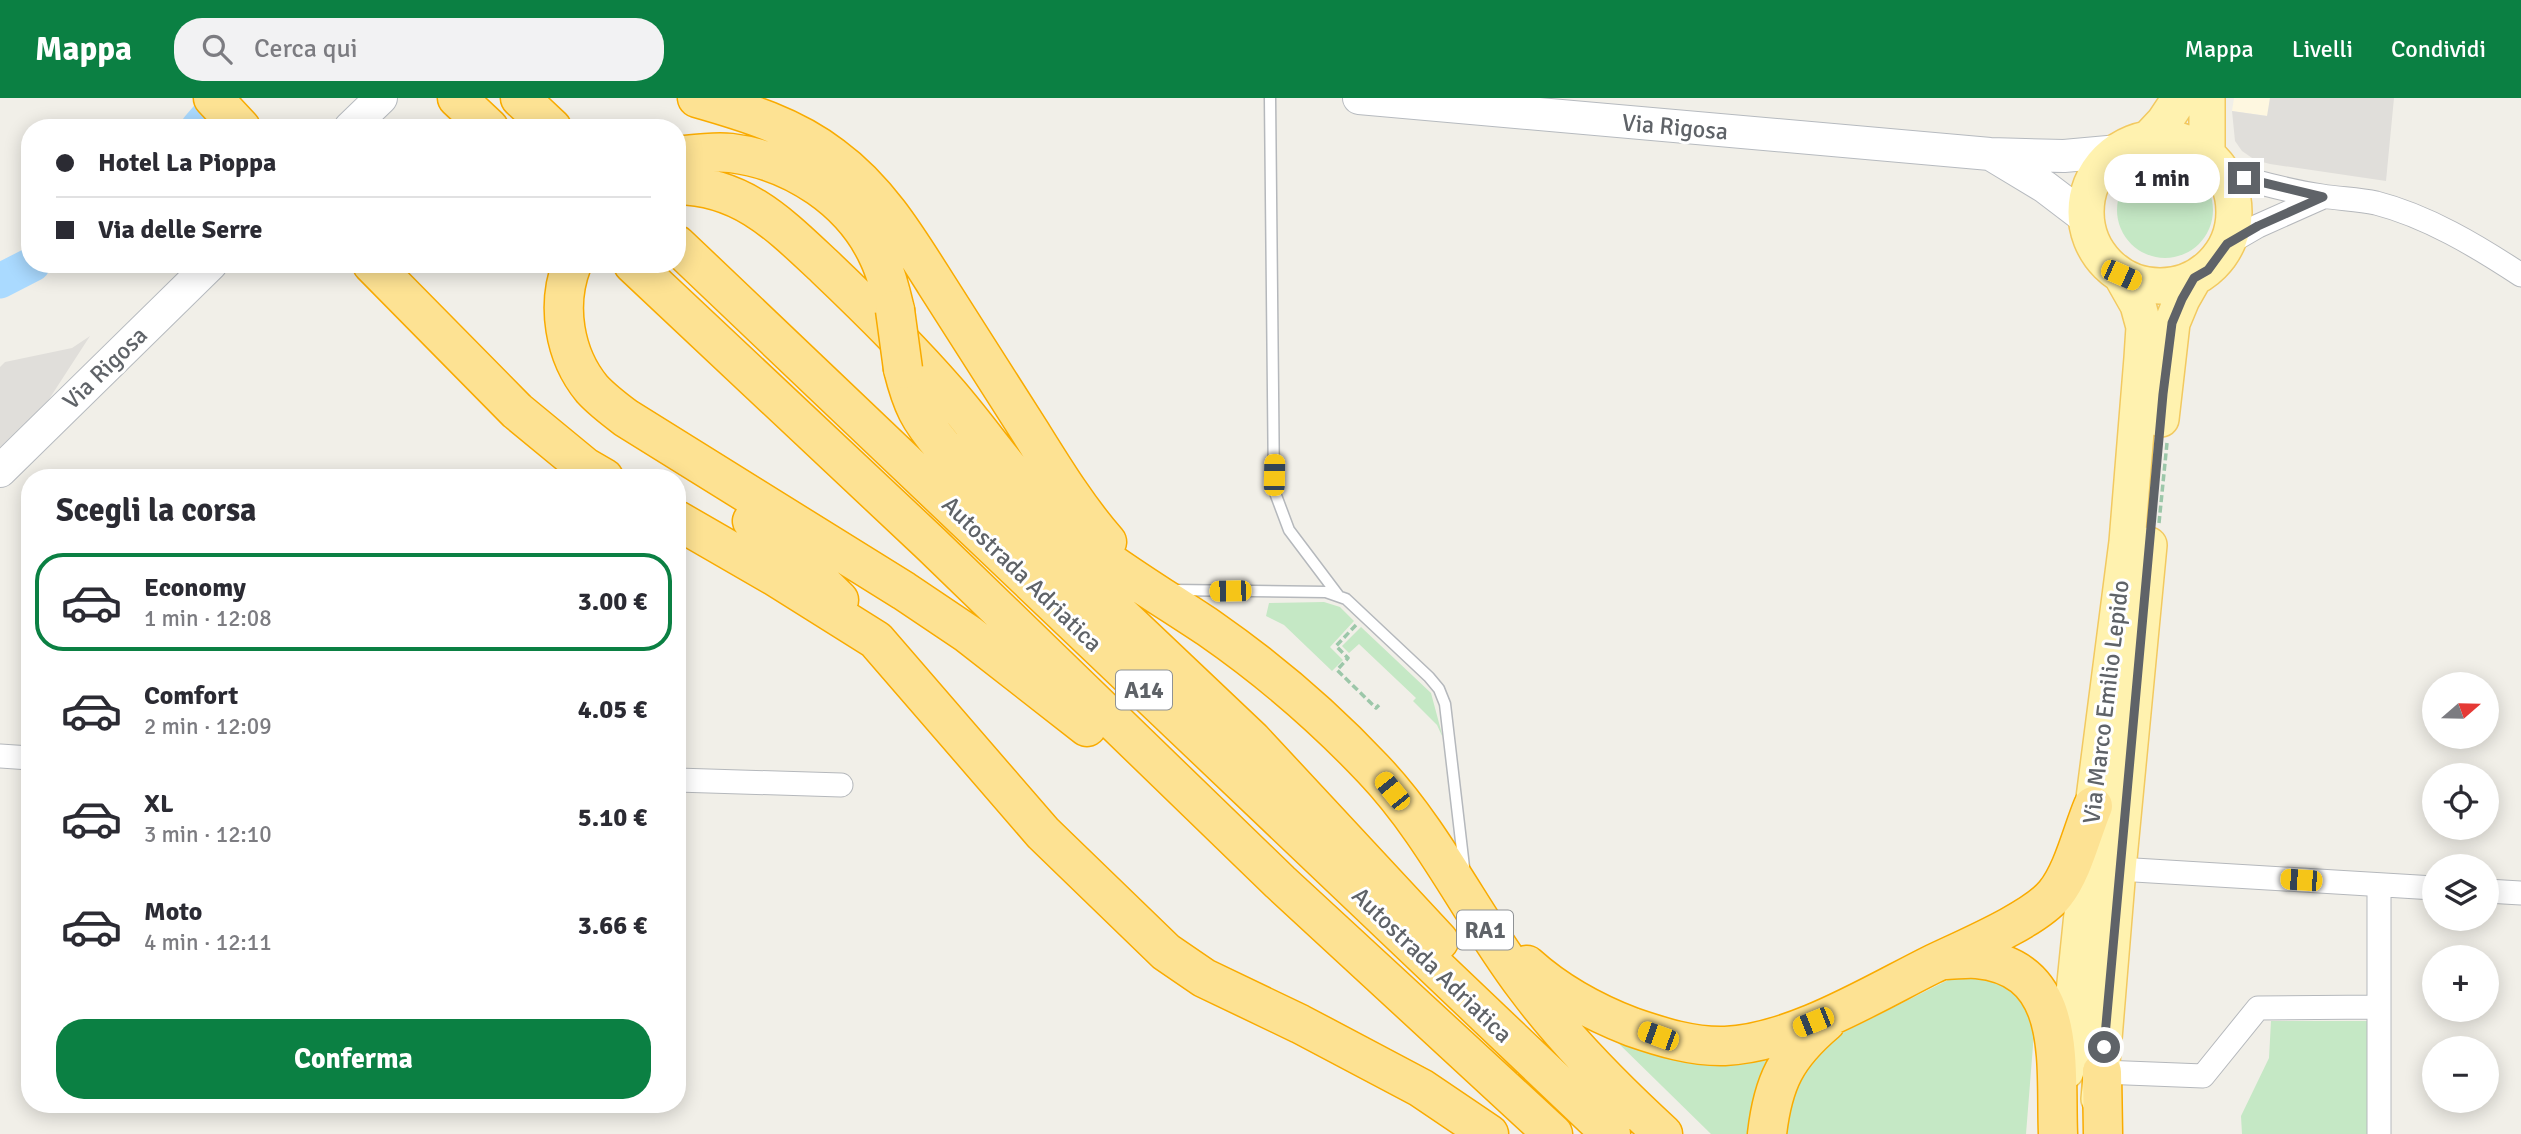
<!DOCTYPE html>
<html lang="it">
<meta charset="utf-8">
<style>
body{margin:0;font-family:Signika,sans-serif;background:#f2f2f3;color:#2b2b33;height:100vh;display:flex;flex-direction:column;font-size:26px;white-space:nowrap}
*{box-sizing:border-box;margin:0}
p{font-size:23px;color:#7c7c81}
.icon{flex:none;width:38px;height:38px;fill:none;stroke:currentColor;stroke-width:2;stroke-linecap:round;stroke-linejoin:round}
.map{position:relative;flex:1;overflow:hidden}
.side{position:absolute;left:21px;top:371px;width:665px;height:644px;display:flex;flex-direction:column;background:#fff;border-radius:28px;box-shadow:0 4px 18px #0003}
.side>*{flex:none}
.hud{position:absolute;left:21px;top:21px;width:665px;height:154px;border-radius:28px;box-shadow:0 4px 18px #0003;display:grid;align-content:center;height:154px;padding:0 35px;background:#fff}
.needle{width:46px;rotate:70deg}
.buttons{position:absolute;left:2422px;top:574px;display:grid;gap:14px}
.buttons a{display:grid;place-items:center;width:77px;height:77px;border-radius:50%;background:#fff;box-shadow:0 4px 18px #0003;font-size:35px}
.end{position:absolute;width:32px;height:32px;margin:-16px;border:9px solid #5f6368;background:#fff;box-shadow:0 0 0 4px #fff}
.from{border-radius:50%}
.bubble{position:absolute;height:49px;border-radius:24px;background:#fff;box-shadow:0 4px 18px #0003;font-size:23px;font-weight:700;line-height:49px;text-align:center}
.car{position:absolute;width:21px;height:42px;margin:-21px -10px;border-radius:9px;box-shadow:0 0 5px 2px #0007;background:linear-gradient(#f5c518 24%,#345 0 40%,#f5c518 0 76%,#345 0 86%,#f5c518 0)}
.hud b{display:flex;align-items:center;gap:24px;height:66px;font-size:26px}
.hud b+b{border-top:2px solid #e1e1e2}
.hud i{width:18px;height:18px;background:#2b2b33}
ul{padding:0;list-style:none}
li{display:flex;align-items:center;gap:21px;height:98px;margin:0 14px 10px;padding:0 21px;border:4px solid transparent;border-radius:28px}
li div{flex:1}
li b{display:block;font-size:26px}
li em{font-style:normal;font-weight:700}
li.current{border-color:#0b8043}
li>.icon{width:63px;height:63px;stroke-width:1.5}
h2{padding:0 35px;font-size:32px;line-height:84px}
.primary-button{display:flex;gap:14px;margin-top:auto;padding:14px 35px}
.primary-button a{flex:1;height:80px;border-radius:28px;background:#0b8043;color:#fff;font-size:28px;font-weight:700;line-height:80px;text-align:center}
header{display:flex;align-items:center;gap:42px;box-sizing:border-box;height:98px;padding:0 35px;background:#0b8043;color:#fff}
header strong{font-size:33px}
nav{display:flex;gap:38px;margin-inline-start:auto;font-size:24px}
.search{width:490px;height:63px;background:#f2f2f3;display:flex;align-items:center;gap:18px;box-sizing:border-box;padding:0 24px;border-radius:28px;color:#7c7c81;font-size:26px}
.map>svg:first-child{display:block}
</style>
<header>
<strong>Mappa</strong>
<div class="search"><svg class="icon" aria-label="search" viewBox="0 0 24 24"><circle cx="10" cy="10" r="6"/><path d="M15 15l6 6"/></svg>Cerca qui</div>
<nav><a>Mappa</a><a>Livelli</a><a>Condividi</a></nav>
</header>
<div class="map">
<svg width="2521" height="1036" viewBox="0 0 2521 1036">
<rect width="100%" height="100%" fill="#f1efe8"/>
<!-- commercial -->
<path fill="#fef7e0" d="M2234,0H2270L2268,18L2232,13Z"/>
<!-- industrial -->
<path fill="#e0deda" d="M2270,0H2394L2386,83L2270,66L2255,62L2242,53L2235,43L2232,13L2267,18Z
M90,238L9,363L0,372V269L5,264L72,250Z"/>
<!-- green -->
<path fill="#c5e8c5" d="M2117 112a48 48 0 1 1 96 0a48 48 0 1 1-96 0Z
M1324,504L1340,509L1354,523L1330,549L1343,562L1332,573L1284,527L1266,518L1269,505Z
M1361,529L1431,595L1443,640L1437,627L1413,603L1416,600L1359,546L1349,555L1342,548Z
M1968,872L2009,886L2035,922L2026,1036H1783L1800,975L1832,940Z
M2271,923H2369V1036H2242L2241,1018L2269,960Z
M1613,940L1778,947L1753,1036H1711Z"/>
<g fill="none" stroke-linecap="round" stroke-linejoin="round">
<!-- river -->
<path stroke="#aadaff" stroke-width="35" d="M198,30L224,0
M0,183L33,166"/>
<!-- lane casing -->
<g stroke="#b5b8bc" stroke-width="13">
<path id="lane" d="M1270,0L1274,392L1289,432L1338,497
M1173,492L1326,494L1346,501L1429,579L1439,591L1445,606L1464,769"/>
</g>
<!-- street casing -->
<g stroke="#b5b8bc" stroke-width="25">
<path id="street" d="M2222,74C2255,84 2288,93 2322,98C2340,101 2358,101 2376,105C2427,118 2477,148 2521,177
M2227,146L2258,128L2323,99
M0,658L30,660
M677,682L841,687
M2118,771L2434,790
M2487,793L2521,795
M2102,974L2203,978L2258,910L2378,909
M2379,1036V787"/>
</g>
<!-- secondary casing -->
<g stroke="#b6babf" stroke-width="34">
<path id="secondary" d="M1359,0L1990,56L2064,58L2119,53
M350,30L381,0
M1992,57L2045,89L2087,121
M0,373L211,166"/>
</g>
<!-- primary casing -->
<g stroke="#f2c960" stroke-width="38">
<path id="primary" d="M2086 114a74 74 0 1 1 148 0a74 74 0 1 1-148 0Z
M2148,41L2164,24L2180,0
M2207,57V0
M2161,321L2172,225L2182,201L2194,180
M2066,973L2093,708L2127,444L2142,260L2144,229L2138,207L2121,177
M2099,1001L2118,771L2149,447"/>
</g>
<!-- highway casing -->
<g stroke="#f9ab00" stroke-width="41">
<path id="highway" d="M213,0L241,30
M457,0L489,30
M520,0L552,30
M697,0C746,14 793,28 833,59C878,92 907,140 936,186C968,236 999,285 1031,335C1054,372 1078,411 1107,444
M677,58C695,56 713,53 731,55C793,63 853,102 879,160C887,177 891,195 895,212
M677,87C743,88 780,127 825,169C867,209 909,250 947,294C982,334 1012,380 1050,417C1098,461 1155,494 1209,530C1268,571 1324,619 1373,671C1434,735 1472,818 1525,888C1565,942 1613,990 1663,1036
M677,147L1611,1036
M372,166L517,313L585,369L604,380
M572,166C556,207 564,257 592,291C602,302 614,311 626,320L904,493L968,536L1087,629
M633,166L931,446L1280,784L1553,1036
M903,271C912,307 919,321 943,349L1252,642L1439,843
M677,422L774,478L876,542L1043,735L1166,854L1204,880L1300,926L1421,990L1489,1036
M752,423L777,441L839,502
M1944,862C1955,862 1966,860 1977,861C2070,870 2055,968 2058,1036
M1527,867C1558,895 1593,914 1632,929C1661,939 1693,949 1725,948C1793,945 1871,897 1931,867C1964,851 2034,822 2055,796C2073,774 2082,734 2093,708
M2102,974L2103,1036
M1767,1036C1773,984 1786,958 1826,924"/>
</g>
<!-- path -->
<path stroke="#9cc7a9" stroke-width="3.5" stroke-dasharray="7 3.5" stroke-linecap="butt" d="M2077,144L2094,173
M2159,425L2167,345
M1356,527L1336,548L1348,560L1337,572L1376,610L1379,607"/>
<!-- lane -->
<use href="#lane" stroke="#fff" stroke-width="10"/>
<!-- street -->
<use href="#street" stroke="#fff" stroke-width="23"/>
<!-- secondary -->
<use href="#secondary" stroke="#fff" stroke-width="32"/>
<!-- primary -->
<use href="#primary" stroke="#fff2af" stroke-width="35"/>
<!-- highway -->
<use href="#highway" stroke="#fde293" stroke-width="38"/>
<!-- highway-bridge casing -->
<g stroke="#f9ab00" stroke-width="41" stroke-linecap="butt">
<path id="highway-bridge" d="M895,212L903,271"/>
</g>
<!-- highway-bridge -->
<use href="#highway-bridge" stroke="#fde293" stroke-width="38"/>
</g>
<g fill="none" stroke-linecap="round" stroke-linejoin="round">
<!-- route -->
<path stroke="#5f6368" stroke-width="9" d="M2104,949L2163,296L2172,225L2182,201L2194,180L2208,172L2227,146L2258,128L2323,99L2244,80"/>
</g>
<g text-anchor="middle" dominant-baseline="central" stroke-width="6" stroke-linejoin="round" paint-order="stroke">
<!-- shield labels -->
<g fill="#fff" stroke="#8f9295" stroke-width="2">
<rect x="1116" y="572.5" width="56" height="39" rx="5"/>
<rect x="1457" y="812.5" width="56" height="39" rx="5"/>
</g>
<g font-size="23" font-weight="bold" fill="#5f6368">
<text x="1144" y="592">A14</text>
<text x="1485" y="832">RA1</text>
</g>
<!-- street labels -->
<g font-size="24" fill="#5f6368" stroke="#fff">
<text transform="translate(1675 29) rotate(5)">Via Rigosa</text>
<text transform="translate(105 270) rotate(-44)">Via Rigosa</text>
<text transform="translate(1022 476) rotate(44)">Autostrada Adriatica</text>
<text transform="translate(2106 604) rotate(-83)">Via Marco Emilio Lepido</text>
<text transform="translate(1432 867) rotate(44)">Autostrada Adriatica</text>
</g>
</g>
</svg>
<div class="buttons">
<a><svg class="needle" viewBox="-14 -14 28 28"><path d="M0-13l5 13h-10z" fill="#e53935"/><path d="M0 13l5-13h-10z" fill="#7c7c81"/></svg></a>
<a><svg class="icon" aria-label="locate" viewBox="0 0 24 24"><circle cx="12" cy="12" r="6"/><path d="M12 2v4M12 18v4M2 12h4M18 12h4"/></svg></a>
<a><svg class="icon" aria-label="layers" viewBox="0 0 24 24"><path d="M12 4l9 5-9 5-9-5zM3 14l9 5 9-5"/></svg></a>
<a>+</a>
<a>−</a>
</div>
<i class="end from" style="left:2104px;top:949px"></i>
<i class="end" style="left:2244px;top:80px"></i>
<div class="bubble" style="left:2104px;top:56px;width:116px">1 min</div>
<i class="car" style="left:2121px;top:177px;rotate:114deg"></i>
<i class="car" style="left:1274px;top:377px;rotate:1deg"></i>
<i class="car" style="left:1230px;top:493px;rotate:269deg"></i>
<i class="car" style="left:1392px;top:693px;rotate:321deg"></i>
<i class="car" style="left:2301px;top:782px;rotate:274deg"></i>
<i class="car" style="left:1813px;top:924px;rotate:248deg"></i>
<i class="car" style="left:1658px;top:938px;rotate:290deg"></i>
<div class="hud">
<b><i class="from"></i>Hotel La Pioppa</b>
<b><i></i>Via delle Serre</b>
</div>
<section class="side">
<h2>Scegli la corsa</h2>
<ul>
<li class="current"><svg class="icon" aria-label="car" viewBox="0 0 24 24"><path d="M5 17H2v-5l4-1 3-4h7l3 4 3 1v5h-3M9 17h6M6 11h13"/><circle cx="7" cy="17" r="2"/><circle cx="17" cy="17" r="2"/></svg><div><b>Economy</b><p>1 min · 12:08</p></div><em>3.00 €</em></li>
<li><svg class="icon" aria-label="car" viewBox="0 0 24 24"><path d="M5 17H2v-5l4-1 3-4h7l3 4 3 1v5h-3M9 17h6M6 11h13"/><circle cx="7" cy="17" r="2"/><circle cx="17" cy="17" r="2"/></svg><div><b>Comfort</b><p>2 min · 12:09</p></div><em>4.05 €</em></li>
<li><svg class="icon" aria-label="car" viewBox="0 0 24 24"><path d="M5 17H2v-5l4-1 3-4h7l3 4 3 1v5h-3M9 17h6M6 11h13"/><circle cx="7" cy="17" r="2"/><circle cx="17" cy="17" r="2"/></svg><div><b>XL</b><p>3 min · 12:10</p></div><em>5.10 €</em></li>
<li><svg class="icon" aria-label="car" viewBox="0 0 24 24"><path d="M5 17H2v-5l4-1 3-4h7l3 4 3 1v5h-3M9 17h6M6 11h13"/><circle cx="7" cy="17" r="2"/><circle cx="17" cy="17" r="2"/></svg><div><b>Moto</b><p>4 min · 12:11</p></div><em>3.66 €</em></li>
</ul>
<div class="primary-button"><a>Conferma</a></div>
</section>
</div>
